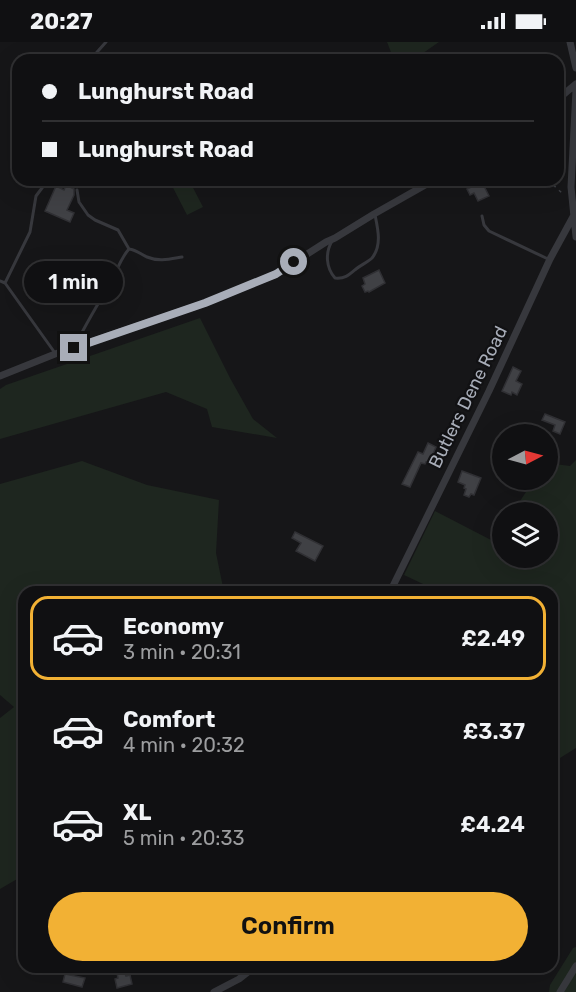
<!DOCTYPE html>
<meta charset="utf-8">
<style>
body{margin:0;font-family:Rubik,sans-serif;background:#19191b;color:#f1f3f6;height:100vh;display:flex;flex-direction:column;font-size:22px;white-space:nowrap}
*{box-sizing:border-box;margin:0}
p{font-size:20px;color:#9c9d9f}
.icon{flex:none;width:33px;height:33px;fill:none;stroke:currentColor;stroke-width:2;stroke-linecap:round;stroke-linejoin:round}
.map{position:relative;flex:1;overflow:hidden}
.details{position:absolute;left:18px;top:544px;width:540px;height:387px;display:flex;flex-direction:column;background:#101012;border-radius:18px;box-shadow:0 6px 24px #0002,0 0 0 2px #303032}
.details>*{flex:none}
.hud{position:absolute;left:12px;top:12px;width:552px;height:132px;border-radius:18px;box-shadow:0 6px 24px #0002,0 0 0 2px #303032;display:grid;align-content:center;height:132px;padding:0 30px;background:#101012}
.needle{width:39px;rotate:84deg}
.controls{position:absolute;left:492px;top:382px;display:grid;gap:12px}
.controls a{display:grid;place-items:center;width:66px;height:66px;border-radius:50%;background:#101012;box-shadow:0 6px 24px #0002,0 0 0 2px #303032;font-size:30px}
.end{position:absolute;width:27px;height:27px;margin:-14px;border:8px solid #a8adb8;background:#111;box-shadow:0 0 0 3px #111}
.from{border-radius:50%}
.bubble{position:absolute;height:42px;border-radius:21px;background:#101012;box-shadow:0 6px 24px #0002,0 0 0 2px #303032;font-size:20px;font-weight:600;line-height:42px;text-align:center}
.hud b{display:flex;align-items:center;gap:21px;height:57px;font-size:22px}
.hud b+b{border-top:2px solid #303032}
.hud i{width:15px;height:15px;background:#f1f3f6}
ul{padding:10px 0 0;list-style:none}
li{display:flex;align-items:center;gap:18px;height:84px;margin:0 12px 9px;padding:0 18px;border:3px solid transparent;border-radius:18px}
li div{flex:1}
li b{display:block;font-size:22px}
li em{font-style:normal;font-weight:600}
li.active{border-color:#f2b134}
li>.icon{width:54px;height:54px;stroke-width:1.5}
.primary-button{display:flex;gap:12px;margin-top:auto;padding:12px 30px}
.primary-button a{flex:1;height:69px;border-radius:36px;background:#f2b134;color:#111;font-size:24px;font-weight:600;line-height:69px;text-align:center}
.status{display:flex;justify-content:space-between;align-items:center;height:42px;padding:0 30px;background:#101012;direction:ltr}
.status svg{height:16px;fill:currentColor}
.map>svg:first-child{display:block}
</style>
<div class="status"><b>20:27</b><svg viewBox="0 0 49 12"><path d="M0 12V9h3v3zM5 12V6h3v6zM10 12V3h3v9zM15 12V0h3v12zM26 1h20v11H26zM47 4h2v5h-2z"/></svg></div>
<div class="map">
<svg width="576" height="950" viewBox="0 0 576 950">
<rect width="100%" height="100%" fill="#161618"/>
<!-- green -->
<path fill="#1e261f" d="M387,0H439L413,18H394Z
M169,138H189L203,165L187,173Z
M200,276L230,336L253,377L277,396L212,385L207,367L166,350L0,397V347L6,343Z
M576,418V706L552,721V550H440L404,533L435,469L493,499L502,485V516H548V471H512L534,438H548V421L570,424Z
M82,419L147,443L219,458L216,511L224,550H24V833L0,847V676L14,665L0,653V442Z
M576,905V950H549L550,943L573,906Z"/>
<!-- building -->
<path fill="#404145" stroke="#303034" stroke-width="1.5" d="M482,140L489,154L478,159L474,151L470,153L467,147Z
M66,143L74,147V153L67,168L74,171L70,180L45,169L56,144L64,148Z
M379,228L385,241L369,250L368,249L365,250L362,244L365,242L363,236Z
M513,325L521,329L516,339L522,342L517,353L512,350L511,353L502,349Z
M545,372L565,380L560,392L553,389L555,383L542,378Z
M428,401L436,405L429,421L426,420L425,422L421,421L410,445L402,442L418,410L423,412Z
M462,429L481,436L474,453L471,452L469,455L464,453L466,447L464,446L465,443L458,440Z
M295,490L323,504L315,519L296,509L301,501L292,496Z
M116,926H123L126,934L130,933L132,942L117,946L115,937L118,936Z
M65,932L85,936L82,945L63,940Z"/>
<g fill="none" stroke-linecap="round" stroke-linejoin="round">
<!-- path -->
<path stroke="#3d3f44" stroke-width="1.5" stroke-dasharray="3 4.5" stroke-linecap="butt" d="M548,138L563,152"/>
<!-- service -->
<path stroke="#37383d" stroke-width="3" d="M90,18L106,0
M77,148L79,160L88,173L95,178L118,188L129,207
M482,174L484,183L489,189L548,217
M332,199C325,211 326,226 335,236C345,237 349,233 356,227C361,223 368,220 372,216C382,204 378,187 375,173
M0,239L5,241L55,311
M5,241L30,190L36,154L48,138
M75,304C86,281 100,259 113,236C118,226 121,216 129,207C137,208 140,212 147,215C159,220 170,217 182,215"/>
<!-- minor -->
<path stroke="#37383d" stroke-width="7" d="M570,0L576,26
M576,48L571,145L576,195
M558,57L576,42
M0,334L55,312L205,261L276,232L326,200L335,196L374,172L434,138
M390,550L489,349L550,217L574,173
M214,950L239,937L253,926
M560,950L576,924"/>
</g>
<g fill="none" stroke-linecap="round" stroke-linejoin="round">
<!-- route -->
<path stroke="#a8adb8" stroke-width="8" d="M74,306L205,261L276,232L294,220"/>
</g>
<g text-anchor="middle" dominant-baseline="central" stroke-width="4.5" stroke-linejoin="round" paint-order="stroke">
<!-- street labels -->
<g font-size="18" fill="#a8adb8" stroke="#111113">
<text transform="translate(468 355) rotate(-64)">Butlers Dene Road</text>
</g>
</g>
</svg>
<div class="controls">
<a><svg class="needle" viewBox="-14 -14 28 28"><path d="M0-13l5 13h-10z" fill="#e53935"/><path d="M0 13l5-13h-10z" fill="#9c9d9f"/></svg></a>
<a><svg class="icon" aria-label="layers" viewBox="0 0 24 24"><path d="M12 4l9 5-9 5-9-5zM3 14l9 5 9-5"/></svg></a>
</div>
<i class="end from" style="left:294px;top:220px"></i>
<i class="end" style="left:74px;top:306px"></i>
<div class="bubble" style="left:24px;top:219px;width:99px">1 min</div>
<div class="hud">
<b><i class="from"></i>Lunghurst Road</b>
<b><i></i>Lunghurst Road</b>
</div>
<section class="details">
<ul>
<li class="active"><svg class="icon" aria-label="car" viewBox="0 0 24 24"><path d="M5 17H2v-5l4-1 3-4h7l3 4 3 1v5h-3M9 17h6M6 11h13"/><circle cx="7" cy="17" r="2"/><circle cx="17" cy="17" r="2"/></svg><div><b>Economy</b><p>3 min · 20:31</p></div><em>£2.49</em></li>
<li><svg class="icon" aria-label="car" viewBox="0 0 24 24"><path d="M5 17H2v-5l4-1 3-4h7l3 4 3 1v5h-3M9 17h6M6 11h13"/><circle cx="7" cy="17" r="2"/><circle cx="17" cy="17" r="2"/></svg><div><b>Comfort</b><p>4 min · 20:32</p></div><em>£3.37</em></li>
<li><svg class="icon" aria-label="car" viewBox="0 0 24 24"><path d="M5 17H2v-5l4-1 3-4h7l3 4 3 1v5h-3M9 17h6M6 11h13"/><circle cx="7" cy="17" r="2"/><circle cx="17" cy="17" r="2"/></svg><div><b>XL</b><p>5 min · 20:33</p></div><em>£4.24</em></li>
</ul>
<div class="primary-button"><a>Confirm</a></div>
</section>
</div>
